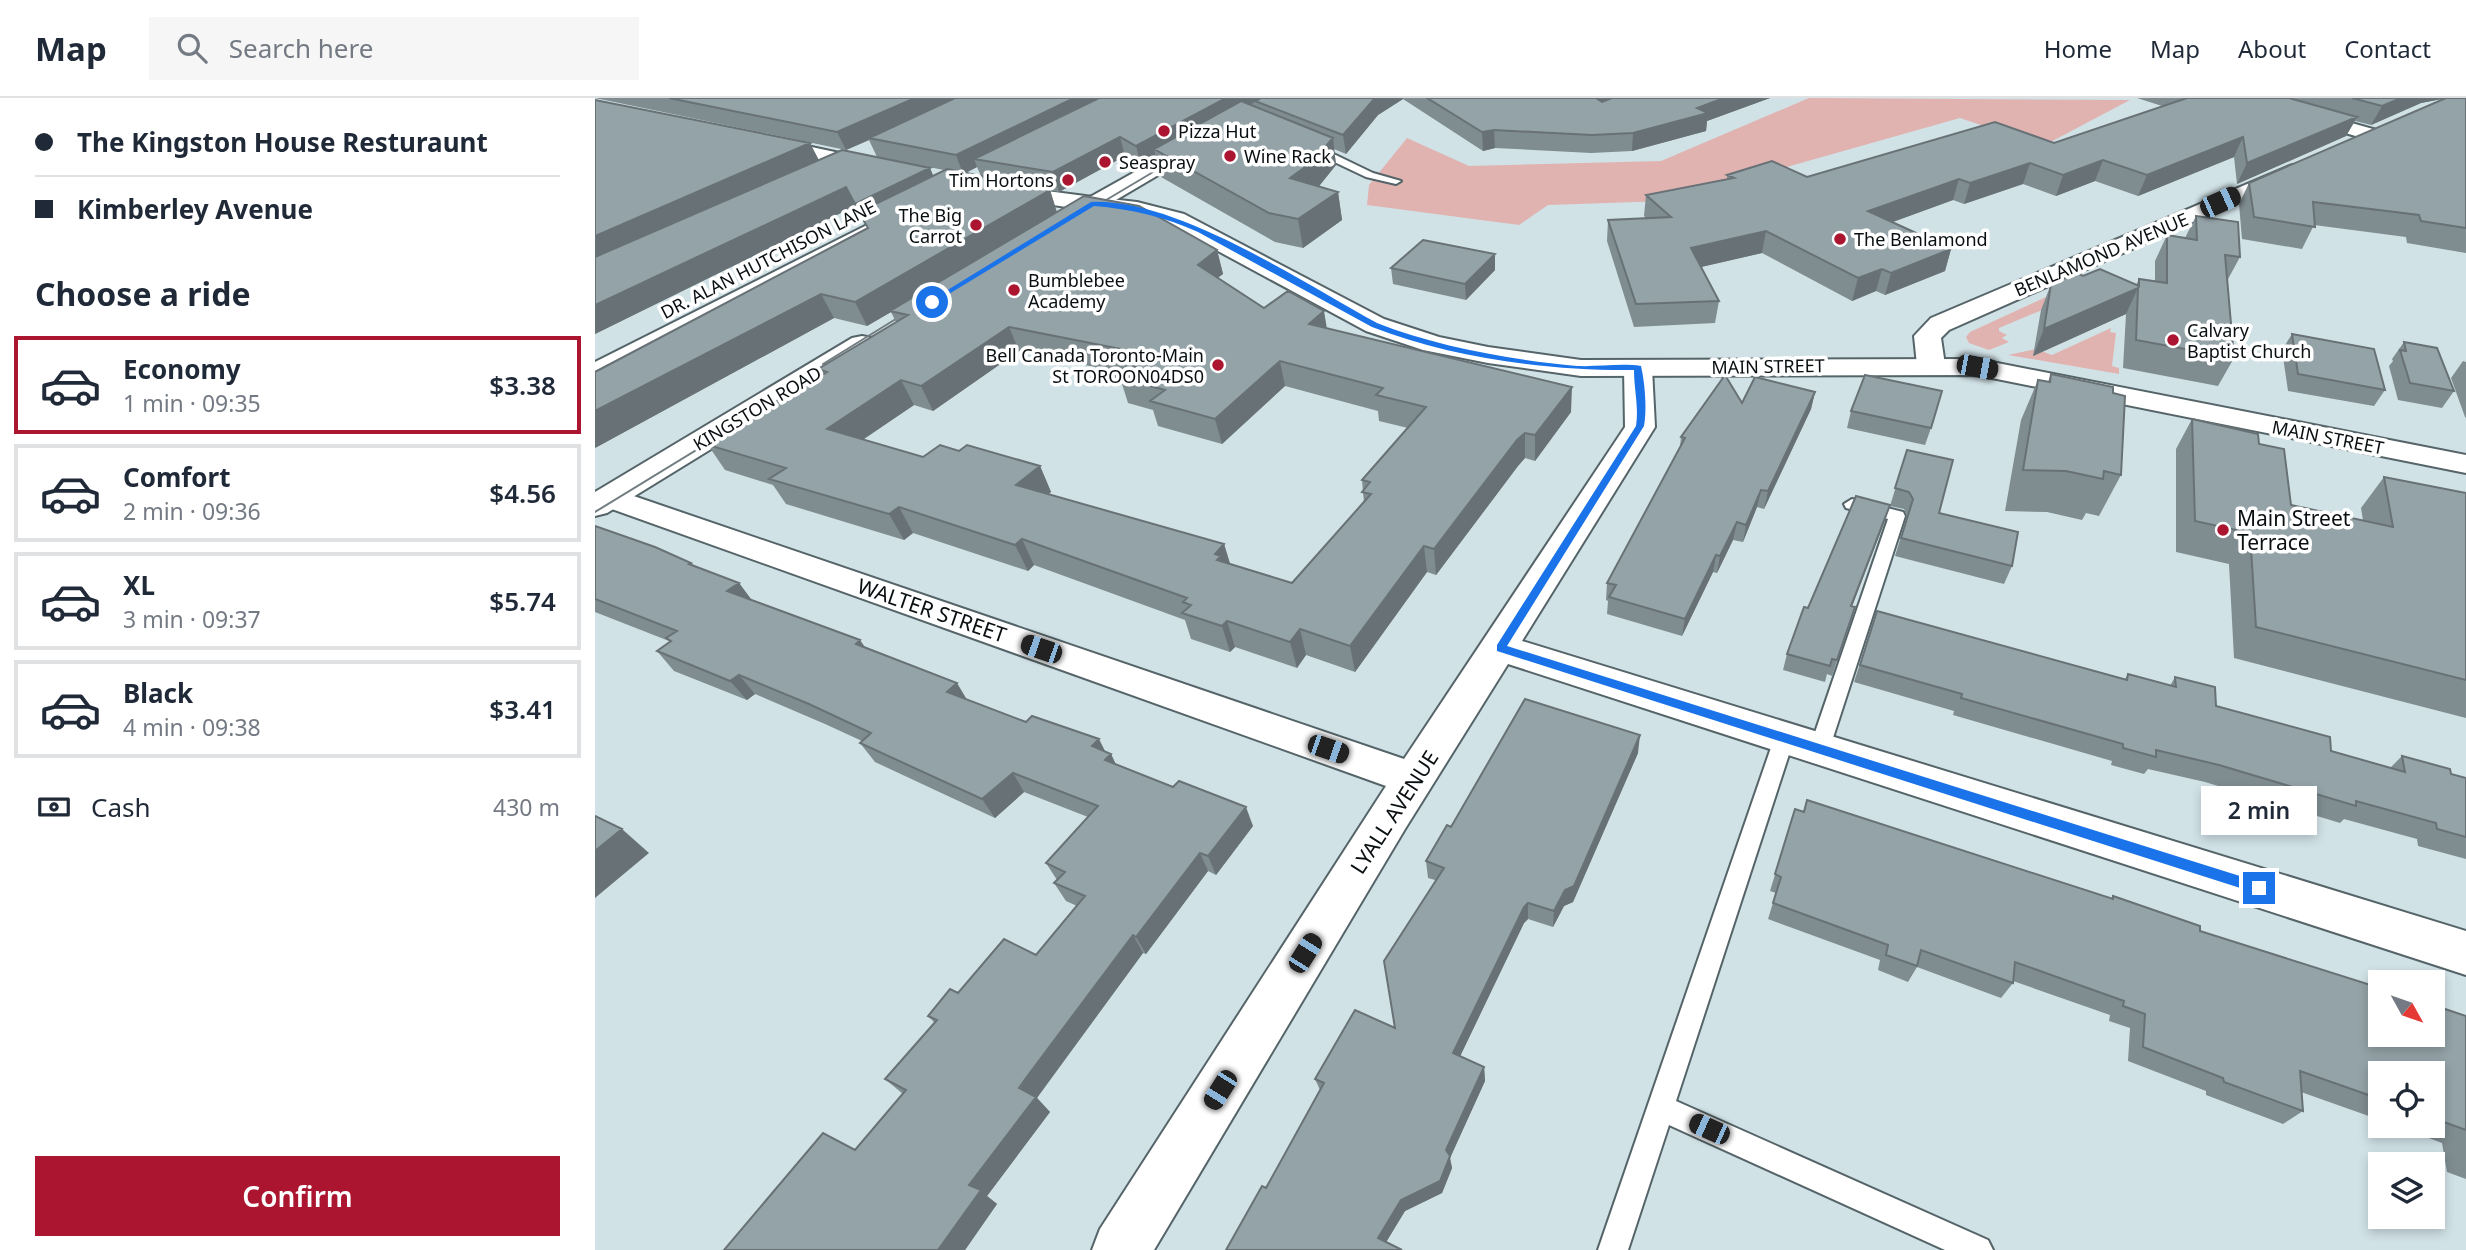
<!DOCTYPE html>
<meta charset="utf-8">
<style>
body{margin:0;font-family:"Noto Sans",sans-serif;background:#f6f6f7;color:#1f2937;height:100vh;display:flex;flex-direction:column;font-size:26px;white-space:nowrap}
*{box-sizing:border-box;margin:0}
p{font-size:23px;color:#747a83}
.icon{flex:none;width:38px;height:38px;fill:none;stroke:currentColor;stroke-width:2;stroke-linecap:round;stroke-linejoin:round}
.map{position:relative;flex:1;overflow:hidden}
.details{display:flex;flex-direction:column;background:#fff;width:595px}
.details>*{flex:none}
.hud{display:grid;align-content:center;height:154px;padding:0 35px;background:#fff}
.needle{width:46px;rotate:130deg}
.tools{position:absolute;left:1773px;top:872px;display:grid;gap:14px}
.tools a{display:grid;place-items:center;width:77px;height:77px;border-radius:0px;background:#fff;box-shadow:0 4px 10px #0003;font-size:35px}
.end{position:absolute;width:32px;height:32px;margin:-16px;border:9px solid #1a73e8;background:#fff;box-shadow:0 0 0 4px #fff}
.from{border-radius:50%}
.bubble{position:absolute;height:49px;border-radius:0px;background:#fff;box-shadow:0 4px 10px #0003;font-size:23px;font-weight:600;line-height:49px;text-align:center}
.car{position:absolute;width:21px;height:42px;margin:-21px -10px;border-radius:9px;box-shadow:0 0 5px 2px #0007;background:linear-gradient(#222 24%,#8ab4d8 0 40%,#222 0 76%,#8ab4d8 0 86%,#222 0)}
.hud b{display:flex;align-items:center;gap:24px;height:66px;font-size:26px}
.hud b+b{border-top:2px solid #e0e1e3}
.hud i{width:18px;height:18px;background:#1f2937}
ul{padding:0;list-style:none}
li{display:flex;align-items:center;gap:21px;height:98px;margin:0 14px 10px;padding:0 21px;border:4px solid #e0e1e3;border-radius:0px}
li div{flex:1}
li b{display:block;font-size:26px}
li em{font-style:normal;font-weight:600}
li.active{border-color:#ab152f}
li>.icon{width:63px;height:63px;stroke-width:1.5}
h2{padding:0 35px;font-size:32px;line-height:84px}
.pay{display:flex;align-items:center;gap:18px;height:77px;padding:0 35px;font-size:26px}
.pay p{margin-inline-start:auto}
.primary-button{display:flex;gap:14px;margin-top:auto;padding:14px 35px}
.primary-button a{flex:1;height:80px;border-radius:0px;background:#ab152f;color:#fff;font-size:28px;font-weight:600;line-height:80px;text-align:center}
header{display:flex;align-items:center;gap:42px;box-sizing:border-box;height:98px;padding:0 35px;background:#fff;border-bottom:2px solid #e0e1e3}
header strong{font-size:33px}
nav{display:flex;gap:38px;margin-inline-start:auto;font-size:24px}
.search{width:490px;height:63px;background:#f6f6f7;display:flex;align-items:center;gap:18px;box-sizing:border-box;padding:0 24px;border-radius:0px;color:#747a83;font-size:26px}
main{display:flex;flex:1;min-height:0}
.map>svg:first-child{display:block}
</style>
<header>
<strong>Map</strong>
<div class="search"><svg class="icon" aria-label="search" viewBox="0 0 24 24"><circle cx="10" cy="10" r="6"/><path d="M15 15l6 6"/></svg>Search here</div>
<nav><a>Home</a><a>Map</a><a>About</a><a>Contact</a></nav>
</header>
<main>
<section class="details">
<div class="hud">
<b><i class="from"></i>The Kingston House Resturaunt</b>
<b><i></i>Kimberley Avenue</b>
</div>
<h2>Choose a ride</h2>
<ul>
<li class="active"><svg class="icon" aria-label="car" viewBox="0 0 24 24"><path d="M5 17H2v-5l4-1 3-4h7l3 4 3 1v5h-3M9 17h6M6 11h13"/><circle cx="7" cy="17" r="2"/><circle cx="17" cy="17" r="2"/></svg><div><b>Economy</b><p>1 min · 09:35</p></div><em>$3.38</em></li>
<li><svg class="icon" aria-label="car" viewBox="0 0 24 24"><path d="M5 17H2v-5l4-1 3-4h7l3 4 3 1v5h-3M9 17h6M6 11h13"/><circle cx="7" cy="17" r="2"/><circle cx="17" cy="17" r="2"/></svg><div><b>Comfort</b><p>2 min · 09:36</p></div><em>$4.56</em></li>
<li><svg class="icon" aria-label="car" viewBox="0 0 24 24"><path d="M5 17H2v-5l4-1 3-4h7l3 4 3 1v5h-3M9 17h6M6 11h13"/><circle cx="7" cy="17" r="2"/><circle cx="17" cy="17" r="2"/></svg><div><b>XL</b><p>3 min · 09:37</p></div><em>$5.74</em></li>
<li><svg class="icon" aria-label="car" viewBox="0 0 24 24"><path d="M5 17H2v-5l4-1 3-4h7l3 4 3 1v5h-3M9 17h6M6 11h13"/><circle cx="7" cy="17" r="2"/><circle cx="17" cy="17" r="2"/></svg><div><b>Black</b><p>4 min · 09:38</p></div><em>$3.41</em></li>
</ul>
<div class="pay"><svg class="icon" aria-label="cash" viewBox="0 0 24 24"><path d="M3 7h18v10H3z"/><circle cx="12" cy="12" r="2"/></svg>Cash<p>430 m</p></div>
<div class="primary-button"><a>Confirm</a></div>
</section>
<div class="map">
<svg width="1871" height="1152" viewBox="0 0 1871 1152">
<rect width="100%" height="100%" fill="#d1e2e7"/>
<!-- green -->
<path fill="#e0b3b1" d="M1214,0L1535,2L1448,48L1365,20L1072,103L953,107L924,127L772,107L774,87L812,40L874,68L1066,63Z
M1462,194L1471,202L1404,230V233L1412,237L1407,240L1414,244L1394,252L1374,245L1371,239L1375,234Z
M1516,230L1515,234L1521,235L1517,268L1524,270V276L1413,257L1441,251L1457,257Z"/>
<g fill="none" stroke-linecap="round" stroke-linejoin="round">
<!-- service casing -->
<g stroke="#556468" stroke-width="4">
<path id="service" d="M714,48H722L778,75L806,83L801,86L771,79L714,52Z
M278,124L282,125V129L0,273V264Z
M1257,401L1308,414L1310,418L1234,652L1231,658H1217L1214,652L1293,421L1251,410L1249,406Z
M1189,633L1196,635L1199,641L1081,1003L1393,1142L1398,1152H1350L1074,1027L1033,1152H1003L1179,641L1182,635Z"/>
</g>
<!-- minor casing -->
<g stroke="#556468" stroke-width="4">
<path id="minor" d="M1639,0H1668L1785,33L1788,37L1778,43L1642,4Z
M170,39L282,63L292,69L282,75L163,49L160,45L163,41Z
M1697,67L1704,69L1707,73L1704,77L1354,232L1346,240L1350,267L1346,273H1326L1322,267L1319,238L1336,220Z
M406,87L498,99L509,106L498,113L398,98L395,93L398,88Z
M1043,262L1053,264L1057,270L1060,329L927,543L1871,833V877L913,566L810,731L559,1152H497L505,1131L791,688L0,405L2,393L13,390L24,393L809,661L1030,329L1029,270L1033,264Z"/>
</g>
<!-- tertiary casing -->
<g stroke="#556468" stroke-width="4">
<path id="tertiary" d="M506,100L542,104L589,116L789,221L844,239L893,249L986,262L1382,261L1871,357V375L1382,277L986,278L893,265L828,252L771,233L573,126L498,112L495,107L498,102Z"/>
</g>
<!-- secondary casing -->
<g stroke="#556468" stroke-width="4">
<path id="secondary" d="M672,0H694L470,132L462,134L451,127L454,122Z
M267,238L277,240L280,246L277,252L12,415L0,418V394L257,240Z"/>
</g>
<!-- service -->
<use href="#service" fill="#fff" fill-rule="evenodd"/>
<!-- minor -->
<use href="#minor" fill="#fff" fill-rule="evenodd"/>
<!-- tertiary -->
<use href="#tertiary" fill="#fff" fill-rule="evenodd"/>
<!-- secondary -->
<use href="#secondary" fill="#fff" fill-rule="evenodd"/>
<!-- tram -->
<path stroke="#717d80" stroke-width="2" d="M496,111L580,61
M228,266L317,211
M0,414L242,266"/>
</g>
<!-- wall -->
<path fill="#7f8c90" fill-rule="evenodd" d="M0,0H1175L1112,23L1111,33L1037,53L996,55L900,50L888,53L808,1L783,17L751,56L739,51L741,67L724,88L743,94L747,122L708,150L680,144L566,79L561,59L546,67L530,58L464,94L453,92H455L462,114L622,152L628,176L622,180L669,210L732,230L976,314L940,363L930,360L923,368L841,477L832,474L760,574L711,557L702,570L640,549L635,554L596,541L590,522L439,467L433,473L318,435L309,442L191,406L178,387L130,372L113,347L227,277L223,271L301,224L296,214L272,228L239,220L0,350L272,130L260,108L0,236V2L224,62L282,59L274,42L251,52ZM282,59L349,72L338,78L335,70ZM382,69L386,78L371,75ZM424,253L518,273L522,285L527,286L533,305L558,312L563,328L627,346L690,288L783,313L784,323L813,330L767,382L769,405L697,485L635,466L629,446L453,396L456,394L445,368L364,353L328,359L268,341L319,307L338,313Z
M1542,0H1852L1826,5L1776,27L1760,23L1751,38L1642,86L1639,59L1543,98L1500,83L1461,98L1428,86L1369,106L1358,102L1297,124L1356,151L1350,173L1290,197L1281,193L1257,203L1167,155L1106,169L1124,203L1120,225L1039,229L1012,143L1013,122L1051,120L1049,118L1051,97L1132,82V77L1212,79L1459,45L1567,8Z
M1871,0V155L1812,145L1811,139L1719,127L1707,151L1647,141L1644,106L1654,85Z
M1601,118L1645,159L1632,183L1639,260L1623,288L1528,270L1531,216L1438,258L1446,212L1456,186L1488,178L1541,187L1544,181L1560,183V163L1572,137L1590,140Z
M796,170L900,172L871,202L798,186Z
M1697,236L1790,292L1779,308L1693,293L1687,252Z
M1809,244L1859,293L1847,310L1803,302L1794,268L1798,263L1797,261Z
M1868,263L1871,264V320L1870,319L1856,280Z
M1456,276L1526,377L1504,418L1491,415L1487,422L1452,414L1410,413L1426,322L1443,282L1453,284Z
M1220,294L1216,311L1169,411L1162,409L1148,444L1138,442L1122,475L1118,474L1087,538L1012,516L1013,503L1011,502L1012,485L1085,349L1086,339L1147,305Z
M1256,313L1336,330L1330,347L1252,330Z
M1597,321L1664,346L1696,407L1768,422L1766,410L1789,379L1871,395V620L1639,560L1634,466L1581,454V351Z
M1312,352L1344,415L1417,468L1409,486L1300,458L1312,419L1309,411L1295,408Z
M1295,407L1257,508L1260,509L1237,578L1232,576L1230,584L1188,572L1192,556L1213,510Z
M0,428L96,465L99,468L144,485L157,503L270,550L372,602L516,656L521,667L658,728L621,777L613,773L551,856L548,855L445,995L442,1000L455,1014L392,1098L402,1106L370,1152H129L260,1052L308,996L290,981L340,925L333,918L363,895L441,857L482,808L471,803L459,785L462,782L451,765L493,719L429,694L400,720L280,664L265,645L267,643L230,626L160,596L152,602L79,573L62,553L74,544V543L0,514Z
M1282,513L1530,581L1533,576L1575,588L1580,579L1621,608L1736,653L1795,670L1807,658L1871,739V761L1823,748L1822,741L1749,721L1745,725L1610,684L1553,671L1549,676L1516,667L1517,663L1358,617L1359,613L1259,584Z
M1043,655L978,804L969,808L958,829L933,821L929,825L865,958L889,969L890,983L855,1060L857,1070L847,1095L810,1113L791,1144L671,1090L725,992L720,981L800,930L840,782L833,780L831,763L856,729Z
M1212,702L1516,800L1518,798L1605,833L1871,918V1081L1852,1074L1847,1045L1799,1027H1838V975H1785V1022L1706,994L1708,1013L1688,1026L1611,997V993L1533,963L1535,930L1514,923L1515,917L1418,883V885L1406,900L1322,869L1313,884L1283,872L1285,862L1173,821L1181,795L1175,793L1200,711L1208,714Z"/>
<!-- shaded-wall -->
<path fill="#687276" d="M320,0H367L274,40V42L251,52L242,34Z
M479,0H520L379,61L382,69L368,76L361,57Z
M631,0H667L567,56L559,51L561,59L546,67L541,48Z
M780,0H808V1L783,17L751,56L748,37Z
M994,0H1017L993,14Z
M1129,0H1175L1112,23L1111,33L1037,53L1038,35Z
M1806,0H1852L1826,5L1776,27L1787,8Z
M1762,19L1751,38L1642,86L1652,65Z
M899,32L900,50L888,53L887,34Z
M525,39L530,58L464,94L458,74Z
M1648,39L1639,59L1543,98L1552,77Z
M738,40L741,67L721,92L695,80Z
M215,45L225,64L0,165V138Z
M1508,62L1500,83L1461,98L1468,77Z
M1435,65L1428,86L1369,106L1375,85Z
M335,70L343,89L264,114L269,126L260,106Z
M1364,81L1358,102L1268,135L1273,113Z
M251,89L260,108L0,236V207Z
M455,92L462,115L295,213L296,214L272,228L260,204Z
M743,94L747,122L708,150L703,121Z
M1171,133L1167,155L1093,172L1096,150Z
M1356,151L1350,173L1290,197L1296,175Z
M622,152L628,176L609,190L603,167Z
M900,156V172L871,202L870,186Z
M1287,171L1281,193L1257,203L1263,180Z
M1543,190L1531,216L1438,258L1449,231Z
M226,196L239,220L0,350V313Z
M729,213L733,237L714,226Z
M414,229L424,253L338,313L326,288Z
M685,263L690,288L627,346L620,321Z
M306,282L319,307L247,356L232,331Z
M977,289L976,314L940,363V337Z
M1220,294L1216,311L1169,411L1173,393Z
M930,335V360L923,368L841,477L839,451L922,342Z
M445,368L456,394L433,413L421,387Z
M1166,392L1162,409L1148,444L1151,427Z
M1295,407L1290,423L1251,524L1256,508Z
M304,409L318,435L309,442L294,416Z
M1142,424L1138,442L1122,475L1125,458Z
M427,441L439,467L433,473L420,447Z
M629,446L637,472L629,488L620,456Z
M829,448L832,474L760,574L755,548Z
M1121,457L1118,474L1087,538L1090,521Z
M144,485L159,505L132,493Z
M632,523L640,549L635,554L627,528Z
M705,531L711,557L702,570L695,544Z
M265,542L279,562L261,546Z
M144,577L160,596L152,602L135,583Z
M362,585L374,605L352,594Z
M1045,637L1043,655L978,804L969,808L958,829L959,813Z
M504,641L513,659L516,656L525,675L510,663L497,648Z
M418,675L429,694L400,720L387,701Z
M651,709L658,728L621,777L613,758Z
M27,731L54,755L0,800V753Z
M605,755L613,773L551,856L541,839Z
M933,805V821L929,825L860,969L858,955L929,809Z
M538,837L548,855L442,1000L455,1014L392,1098L402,1106L370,1152H343L374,1087L431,980Z
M889,969L890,983L855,1060L857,1070L847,1095L810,1113L787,1151L783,1140L806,1102L851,1052Z"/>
<!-- building -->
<path fill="#94a3a8" stroke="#687276" stroke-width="2" fill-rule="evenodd" d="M74,0H320L242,34Z
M360,0H479L361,57L274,40Z
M504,0H631L541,48L525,39L458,74L379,61Z
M666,0H780L748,37L660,3Z
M832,0H1001L1007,4L1017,0H1129L1102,10L1113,15L1038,35L997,37L899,32L887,34Z
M1592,0H1694L1762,19L1652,65L1648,39L1552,77L1508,62L1468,77L1435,65L1375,85L1364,81L1273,113L1356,151L1296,175L1287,171L1263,180L1171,133L1096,150L1124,203L1041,206L1013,122L1076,119L1051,97L1139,80L1132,77L1177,63L1212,79L1400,24L1459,45Z
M1757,0H1806L1787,8Z
M1851,0H1871V130L1826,123L1824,117L1718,104L1720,129L1659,119L1654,85Z
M0,2L215,45L0,138Z
M646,3L738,40L717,64L695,80L743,94L703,121L674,115L559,51Z
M247,52L335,70L260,106L251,89L0,207V159Z
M352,71L455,92L260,204L226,196L0,313V274L273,130L264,114Z
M489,98L544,108L622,152L603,167L669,210L693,193L729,213L714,226L977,289L940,337L930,335L922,342L839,451L829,448L755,548L705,531L695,544L632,523L627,528L587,515L596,507L588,504L592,500L427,441L420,447L304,409L294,416L174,381L191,370L113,347L232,274L223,271L313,217L295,213ZM414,229L526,251L514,260L542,267L525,280L570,292L555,303L620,321L685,263L788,290L781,297L831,309L767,382L775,384L767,394L776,396L697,485L622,462L626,458L620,456L629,446L421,387L445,368L372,347L364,353L345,347L328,359L232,331L306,282L326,288Z
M1601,118L1643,124L1645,159L1630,157L1639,260L1541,242L1543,190L1449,231L1456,186L1482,175L1488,178L1505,171L1544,188V181L1572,185V137L1602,142Z
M828,142L900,156L870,186L796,170Z
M1697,236L1779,251L1790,292L1703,276Z
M1809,244L1842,250L1859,293L1815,285L1805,252L1811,253Z
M1456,276L1518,289V295L1530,298L1526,377L1509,373L1508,381L1471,373L1428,372L1443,282L1455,284Z
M1130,277L1147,305L1160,279L1220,294L1173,393L1166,392L1151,427L1142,424L1125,458L1121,457L1090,521L1014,499L1021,487L1012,485L1090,340L1086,339Z
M1270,277L1347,293L1336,330L1256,313Z
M1597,321L1663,336L1664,346L1689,351L1696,407L1798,429L1789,379L1871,395V582L1661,529L1655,435L1600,423Z
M1312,352L1358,362L1344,415L1423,434L1417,468L1306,440L1318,401L1314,394L1300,390Z
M1261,398L1295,407L1256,508L1260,509L1242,562L1237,561L1235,568L1192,556L1209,509L1213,510Z
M0,428L60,449L96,465L94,466L144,485L132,493L265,542L261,546L362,585L352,594L431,624L437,618L504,641L497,648L516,656L510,662L578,689L584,683L651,709L613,758L605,755L541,839L538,837L431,980L424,990L441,999L374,1087L386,1092L343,1152H129L228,1035L260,1052L311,992L290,981L342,922L333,918L355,891L363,895L409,841L441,857L490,798L459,785L470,774L451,765L503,708L418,675L387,701L265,645L276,635L214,606L144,577L135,583L62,553L76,543L71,540L82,533L0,501Z
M1282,513L1532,582L1533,576L1581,589L1580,579L1620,589L1621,608L1735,639L1736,653L1810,674L1807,658L1855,671L1856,676L1871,680V739L1842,731L1841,725L1761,703V708L1624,667L1561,652V659L1528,650V646L1366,600L1367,596L1265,567Z
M930,601L1045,637L979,788L970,792L959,813L933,805L929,809L858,955L889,969L851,1052L855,1058L845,1083L806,1102L783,1140L807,1152H631L667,1088L671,1090L729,985L720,981L760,912L800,930L789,863L849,770L831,763L852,727L856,729Z
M1212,702L1518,801V798L1605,828V833L1785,890V936H1838V907L1871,918V1032L1838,1020V975H1785V1001L1705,973L1708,1013L1629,984L1628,980L1548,949L1550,916L1528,908L1529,903L1420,864L1418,885L1326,852L1322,868L1291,857L1293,847L1178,805L1186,779L1180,776L1200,711L1209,714Z
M0,718L27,731L0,753Z"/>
<!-- route -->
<path fill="#1a73e8" d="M496,104C581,100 707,184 782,225C842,249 918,262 982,268C1003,269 1025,265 1046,268C1050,285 1052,312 1049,328L912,548L1664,784L1671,790L1669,794L1664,796L902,553V547L1041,328C1044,309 1039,292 1039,272C955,273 856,260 777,229L603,134C570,119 536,111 499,108L339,205L333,204Z"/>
<!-- markers -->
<g fill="#ab152f" stroke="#fff" stroke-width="2.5">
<circle cx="569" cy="33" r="7"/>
<circle cx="635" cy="58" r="7"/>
<circle cx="510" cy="64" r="7"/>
<circle cx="473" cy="82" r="7"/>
<circle cx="381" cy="127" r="7"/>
<circle cx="1245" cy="141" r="7"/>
<circle cx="419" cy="192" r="7"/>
<circle cx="1578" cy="242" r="7"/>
<circle cx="623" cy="267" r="7"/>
<circle cx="1628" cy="432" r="7"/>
</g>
<g text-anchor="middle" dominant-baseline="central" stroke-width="7" stroke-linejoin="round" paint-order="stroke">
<!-- far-poi labels -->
<g font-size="18" fill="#090f11" stroke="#fff" text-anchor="start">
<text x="583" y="33">Pizza Hut</text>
<text x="649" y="58">Wine Rack</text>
<text x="524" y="64">Seaspray</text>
<text x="459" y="82" text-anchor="end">Tim Hortons</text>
<text x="367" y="117" text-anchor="end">The Big<tspan x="367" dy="21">Carrot</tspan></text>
<text x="1259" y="141">The Benlamond</text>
<text x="433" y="182">Bumblebee<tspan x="433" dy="21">Academy</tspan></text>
<text x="1592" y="232">Calvary<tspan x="1592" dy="21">Baptist Church</tspan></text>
<text x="609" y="257" text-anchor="end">Bell Canada Toronto-Main<tspan x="609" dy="21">St TOROON04DS0</tspan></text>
</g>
<!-- far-street labels -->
<g font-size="18" fill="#090f11" stroke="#fff">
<text transform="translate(1506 156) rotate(-23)">BENLAMOND AVENUE</text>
<text transform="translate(173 161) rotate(-27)">DR. ALAN HUTCHISON LANE</text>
<text transform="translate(1173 268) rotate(-1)">MAIN STREET</text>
<text transform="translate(162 310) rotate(-31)">KINGSTON ROAD</text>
<text transform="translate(1733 339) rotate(11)">MAIN STREET</text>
</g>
<!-- poi labels -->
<g font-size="21" fill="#090f11" stroke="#fff" text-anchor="start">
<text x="1642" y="420">Main Street<tspan x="1642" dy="24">Terrace</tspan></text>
</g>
<!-- street labels -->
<g font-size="21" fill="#090f11" stroke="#fff">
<text transform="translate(337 512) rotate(19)">WALTER STREET</text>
<text transform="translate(799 714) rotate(-57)">LYALL AVENUE</text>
</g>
</g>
</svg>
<div class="tools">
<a><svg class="needle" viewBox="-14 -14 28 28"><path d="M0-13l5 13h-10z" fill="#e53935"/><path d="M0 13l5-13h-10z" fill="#747a83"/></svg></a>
<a><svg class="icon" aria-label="locate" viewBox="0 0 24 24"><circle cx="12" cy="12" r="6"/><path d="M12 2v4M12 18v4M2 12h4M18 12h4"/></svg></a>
<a><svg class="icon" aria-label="layers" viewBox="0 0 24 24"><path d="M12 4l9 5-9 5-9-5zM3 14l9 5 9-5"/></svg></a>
</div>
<i class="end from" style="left:337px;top:204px"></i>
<i class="end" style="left:1664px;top:790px"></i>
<div class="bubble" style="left:1606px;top:688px;width:116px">2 min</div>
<i class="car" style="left:1625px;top:104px;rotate:66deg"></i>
<i class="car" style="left:1382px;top:269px;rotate:101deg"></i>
<i class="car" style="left:446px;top:551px;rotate:289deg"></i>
<i class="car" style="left:733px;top:651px;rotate:109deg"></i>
<i class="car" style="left:710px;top:855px;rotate:32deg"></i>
<i class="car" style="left:625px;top:992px;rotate:212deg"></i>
<i class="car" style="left:1114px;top:1031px;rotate:294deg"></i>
</div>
</main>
